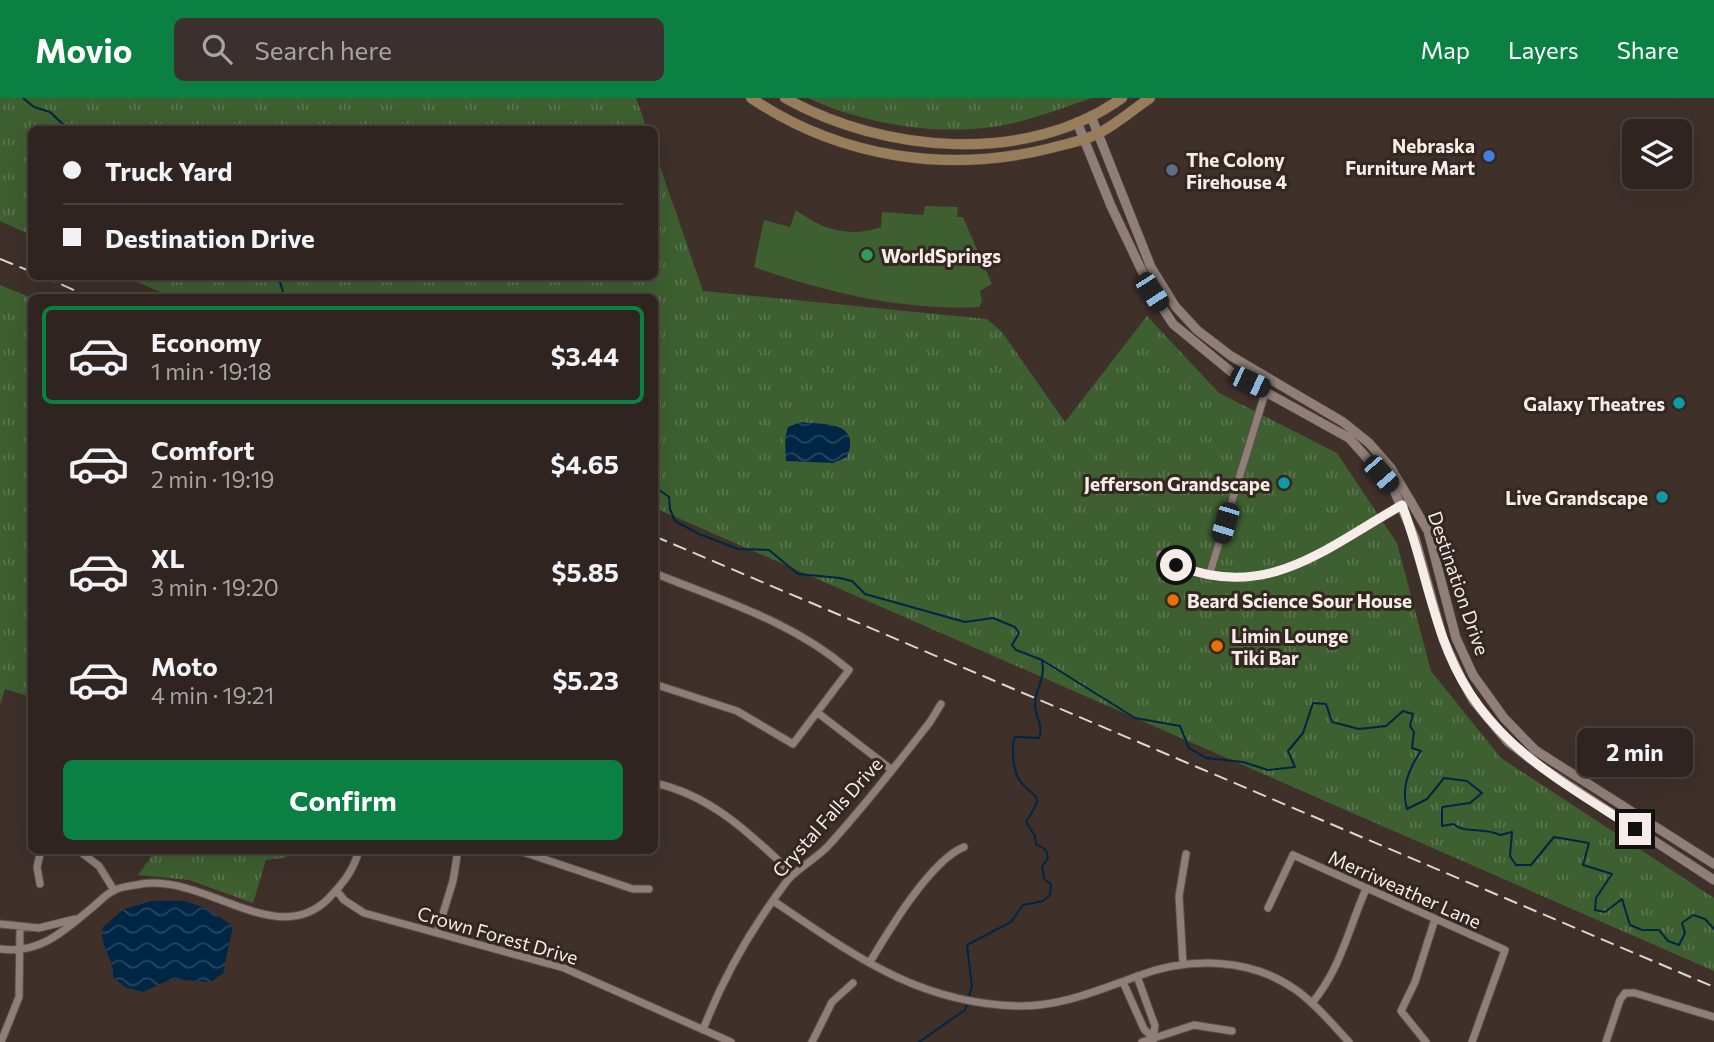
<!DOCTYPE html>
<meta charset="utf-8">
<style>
body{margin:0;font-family:Commissioner,sans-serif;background:#3b302d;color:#f1f3f6;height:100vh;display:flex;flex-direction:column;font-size:26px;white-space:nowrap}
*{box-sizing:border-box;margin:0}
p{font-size:23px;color:#a7a4a5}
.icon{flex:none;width:38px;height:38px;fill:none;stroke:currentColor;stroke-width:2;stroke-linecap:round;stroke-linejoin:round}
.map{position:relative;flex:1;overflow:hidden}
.panel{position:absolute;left:28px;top:196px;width:630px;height:560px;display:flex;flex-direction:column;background:#2f2420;border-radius:10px;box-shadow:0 7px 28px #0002,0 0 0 2px #4a413e}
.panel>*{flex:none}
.hud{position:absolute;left:28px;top:28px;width:630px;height:154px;border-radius:10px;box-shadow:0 7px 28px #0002,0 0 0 2px #4a413e;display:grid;align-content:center;height:154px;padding:0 35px;background:#2f2420}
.controls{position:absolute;left:1622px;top:21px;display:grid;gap:14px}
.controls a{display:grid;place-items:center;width:70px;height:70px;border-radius:10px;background:#2f2420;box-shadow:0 7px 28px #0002,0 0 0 2px #4a413e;font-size:35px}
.end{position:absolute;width:32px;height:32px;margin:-16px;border:9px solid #f6ece8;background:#111;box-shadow:0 0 0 4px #111}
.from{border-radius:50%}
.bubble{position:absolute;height:49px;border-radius:10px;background:#2f2420;box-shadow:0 7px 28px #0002,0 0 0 2px #4a413e;font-size:23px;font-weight:700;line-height:49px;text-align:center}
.car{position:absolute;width:21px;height:42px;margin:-21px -10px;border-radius:9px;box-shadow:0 0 5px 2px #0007;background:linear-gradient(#222 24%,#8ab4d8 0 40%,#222 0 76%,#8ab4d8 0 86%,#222 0)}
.hud b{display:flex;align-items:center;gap:24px;height:66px;font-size:26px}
.hud b+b{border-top:2px solid #4a413e}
.hud i{width:18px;height:18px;background:#f1f3f6}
ul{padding:12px 0 0;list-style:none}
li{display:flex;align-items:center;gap:21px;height:98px;margin:0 14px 10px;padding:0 21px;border:4px solid transparent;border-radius:10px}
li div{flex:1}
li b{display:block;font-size:26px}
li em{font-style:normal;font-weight:700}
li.on{border-color:#0b8043}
li>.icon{width:63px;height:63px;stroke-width:1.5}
.button{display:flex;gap:14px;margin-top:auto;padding:14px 35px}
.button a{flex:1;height:80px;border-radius:10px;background:#0b8043;color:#fff;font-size:28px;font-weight:700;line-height:80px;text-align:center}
header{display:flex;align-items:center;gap:42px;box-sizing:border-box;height:98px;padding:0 35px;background:#0b8043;color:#fff}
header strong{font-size:33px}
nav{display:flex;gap:38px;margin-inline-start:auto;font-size:24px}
.search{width:490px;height:63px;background:#3b302d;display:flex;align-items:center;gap:18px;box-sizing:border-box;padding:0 24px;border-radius:10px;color:#a7a4a5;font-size:26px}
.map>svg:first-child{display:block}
</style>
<header>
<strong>Movio</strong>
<div class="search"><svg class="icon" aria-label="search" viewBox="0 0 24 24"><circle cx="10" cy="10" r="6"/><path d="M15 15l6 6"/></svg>Search here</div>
<nav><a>Map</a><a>Layers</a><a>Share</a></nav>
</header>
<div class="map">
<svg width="1714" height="944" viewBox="0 0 1714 944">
<defs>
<pattern id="grass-tufts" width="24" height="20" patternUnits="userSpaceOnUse" patternTransform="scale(1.75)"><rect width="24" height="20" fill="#3e5f30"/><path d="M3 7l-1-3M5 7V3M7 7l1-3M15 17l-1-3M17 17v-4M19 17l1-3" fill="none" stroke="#5a764e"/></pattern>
<pattern id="water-waves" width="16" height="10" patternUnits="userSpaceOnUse" patternTransform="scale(1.75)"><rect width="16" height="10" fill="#002645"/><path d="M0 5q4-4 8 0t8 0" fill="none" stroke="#264660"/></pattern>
</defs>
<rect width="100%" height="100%" fill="#3f302a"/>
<!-- grass -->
<path fill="url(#grass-tufts)" d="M0,0H636L647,31L32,32L31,137L0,123Z
M808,0H1092C1065,9 1037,20 1009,26C947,40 865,27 808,0Z
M655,54L703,193L987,221L1002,234L1065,324L1147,218L1219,295L1337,355L1397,445L1431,573L1501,660L1714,800V873L655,410L654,200H174L126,179L654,178Z
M0,187L32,200L31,599L5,591L0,607Z
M156,752H299V753L284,760L266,762L253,805L189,782L138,777Z"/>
<!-- pitch -->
<path fill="#3e5f30" d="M925,108L958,109L957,119H963L992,186L980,193L982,203L979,209C902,213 825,194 754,169L764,122L790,129L796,112C823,132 849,140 881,129L882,114L923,117Z"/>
<!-- water -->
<path fill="url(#water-waves)" d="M801,324C826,327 861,323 847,359L833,365L786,363L785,340L788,329Z
M152,803H184L206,810L233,828L223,875L211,884L171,881L143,894L125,889L113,879C115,860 98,848 103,829L124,811Z"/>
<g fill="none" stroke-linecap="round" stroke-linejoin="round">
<!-- stream -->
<path stroke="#002645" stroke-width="2" d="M23,0L34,9L50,14L69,32
M278,178L285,200
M654,388L669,399L670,411L675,423L699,436L738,451L769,452L798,476L840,480L852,483L865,496L965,524L993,520L1015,529L1019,535L1012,547L1016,552L1042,562C1046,583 1034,592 1035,607C1035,619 1044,628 1039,640L1015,639C1011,649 1013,674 1020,683C1035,703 1046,693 1026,724L1035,738L1036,746L1046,752L1048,760L1042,769L1044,781L1051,786L1050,797L1043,803L1023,807L1011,824L967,847L972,889L968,901
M1042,562L1135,620L1180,628L1189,650L1206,660L1243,664L1268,672L1295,669L1288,653L1303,635L1313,605L1326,606L1332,624L1359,631L1386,628L1403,613L1413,616L1410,628L1414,634L1412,650L1421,653C1409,670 1401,691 1407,711L1427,701L1444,680L1467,683L1482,695L1470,705L1442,709V728L1453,726C1466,736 1484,729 1500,737L1512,734L1510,758L1516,767H1531L1554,739L1589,745L1583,767L1612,776L1596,800L1595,812L1605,814L1622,801L1630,827L1642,832H1659L1668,843L1679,847L1685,835L1682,825L1693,817L1705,821L1714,831
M919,944L965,912L967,906"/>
<!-- minor casing -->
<g stroke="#5b4f4a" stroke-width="9">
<path id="minor" d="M1160,456C1248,517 1333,447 1411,402
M654,475C723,503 792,523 849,572L793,646L737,613L654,586
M1209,478L1266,292
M818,615L892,672
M654,685C712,697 752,738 793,776
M78,752L99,768L114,792
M517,752L633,791H649
M40,786L37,769L41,752
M337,793L344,802L364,815L564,870L731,944
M775,804C855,858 919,906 1020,908C1063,908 1098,892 1138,878C1189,859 1250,859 1296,892C1316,906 1332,926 1349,944
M1268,810L1293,757L1505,852L1472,944
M0,826L39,830L75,821
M437,835L453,783L458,752
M0,851C40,857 65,832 94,808C100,803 107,795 115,792C122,788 133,788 141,786C206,776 276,852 328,801C343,785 353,774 359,752
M870,864C889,832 931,762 964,749
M1183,866L1179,798L1186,756
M1137,878L1155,928L1153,939
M1123,884L1144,931L1154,941
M1312,905C1341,870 1348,832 1366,791
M703,932C723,879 753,828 787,783C794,773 817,760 828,748C864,709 897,666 930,624L941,606
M1,944L19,899L20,830
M812,944L832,904L853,885
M1142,944L1194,927L1232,933
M1426,944L1401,913L1415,884L1435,821
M1606,944L1620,902L1625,895H1635L1714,919"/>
</g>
<!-- tertiary casing -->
<g stroke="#5b4f4a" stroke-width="10">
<path id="tertiary" d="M1091,18L1151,169L1175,208L1197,232L1231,258L1343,324L1369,345L1391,370L1428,433L1456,540L1473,577L1504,620L1535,652L1714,766
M1077,24L1111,108L1152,194L1173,226L1235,277L1349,340L1392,388L1415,440L1443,541L1461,580L1473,602L1508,644L1541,669L1714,782"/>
</g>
<!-- secondary casing -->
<g stroke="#5b4f4a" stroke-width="11">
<path id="secondary" d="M751,0C840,60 948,76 1051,50C1066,46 1083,43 1097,36C1116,27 1132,12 1150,0
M785,0C883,55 1027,68 1122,0"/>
</g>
<!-- minor -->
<use href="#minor" stroke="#907f78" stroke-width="7"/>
<!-- tertiary -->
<use href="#tertiary" stroke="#907f78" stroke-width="9"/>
<!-- secondary -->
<use href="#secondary" stroke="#987d5b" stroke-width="10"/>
<!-- rail -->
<path stroke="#dfd4d0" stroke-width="2" stroke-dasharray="14 7" stroke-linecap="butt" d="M0,161L32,174
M42,178L92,200
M654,438L1714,889"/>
</g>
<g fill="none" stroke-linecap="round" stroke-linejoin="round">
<!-- route -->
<path stroke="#f6ece8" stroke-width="9" d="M1176,467C1268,504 1325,450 1402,407C1419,451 1427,496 1443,540C1477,639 1553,678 1635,731"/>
</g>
<!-- markers -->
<circle fill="#3f7fe0" stroke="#342620" stroke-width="2.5" cx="1489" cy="58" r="7"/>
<circle fill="#5c6f8a" stroke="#342620" stroke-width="2.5" cx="1172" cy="72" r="7"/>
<circle fill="#2e9e5b" stroke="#342620" stroke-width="2.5" cx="867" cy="157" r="7"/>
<g fill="#0f9aa8" stroke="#342620" stroke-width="2.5">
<circle cx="1679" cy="305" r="7"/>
<circle cx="1284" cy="385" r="7"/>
<circle cx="1662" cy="399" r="7"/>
</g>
<g fill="#e8710a" stroke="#342620" stroke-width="2.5">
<circle cx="1173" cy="502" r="7"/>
<circle cx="1217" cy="548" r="7"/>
</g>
<g text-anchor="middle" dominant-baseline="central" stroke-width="6" stroke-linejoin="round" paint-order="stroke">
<!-- poi labels -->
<g font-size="19" font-weight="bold" fill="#f6ece8" stroke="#342620" text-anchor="end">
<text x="1475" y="47">Nebraska<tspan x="1475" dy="22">Furniture Mart</tspan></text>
<text x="1186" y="61" text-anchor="start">The Colony<tspan x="1186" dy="22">Firehouse 4</tspan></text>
<text x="881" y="157" text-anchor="start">WorldSprings</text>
<text x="1665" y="305">Galaxy Theatres</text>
<text x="1270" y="385">Jefferson Grandscape</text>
<text x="1648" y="399">Live Grandscape</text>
<text x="1187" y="502" text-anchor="start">Beard Science Sour House</text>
<text x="1231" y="537" text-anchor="start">Limin Lounge<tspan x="1231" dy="22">Tiki Bar</tspan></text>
</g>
<!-- street labels -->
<g font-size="19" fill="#f6ece8" stroke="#342620">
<text transform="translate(1459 485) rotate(71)">Destination Drive</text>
<text transform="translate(827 719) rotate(-48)">Crystal Falls Drive</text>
<text transform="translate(1405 791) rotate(24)">Merriweather Lane</text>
<text transform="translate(498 837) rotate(16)">Crown Forest Drive</text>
</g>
</g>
</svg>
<div class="controls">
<a><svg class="icon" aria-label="layers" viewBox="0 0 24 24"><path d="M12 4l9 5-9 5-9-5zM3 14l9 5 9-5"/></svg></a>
</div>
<i class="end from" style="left:1176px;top:467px"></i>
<i class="end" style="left:1635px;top:731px"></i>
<div class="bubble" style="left:1577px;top:630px;width:116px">2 min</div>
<i class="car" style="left:1152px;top:194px;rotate:147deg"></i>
<i class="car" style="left:1250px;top:284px;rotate:115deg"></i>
<i class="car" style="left:1381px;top:376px;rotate:139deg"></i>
<i class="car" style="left:1225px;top:425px;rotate:197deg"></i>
<div class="hud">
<b><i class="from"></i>Truck Yard</b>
<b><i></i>Destination Drive</b>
</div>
<section class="panel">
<ul>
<li class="on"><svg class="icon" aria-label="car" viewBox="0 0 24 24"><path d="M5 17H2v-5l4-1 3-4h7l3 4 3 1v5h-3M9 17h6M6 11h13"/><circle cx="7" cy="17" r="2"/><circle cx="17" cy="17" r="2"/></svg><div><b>Economy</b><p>1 min · 19:18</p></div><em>$3.44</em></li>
<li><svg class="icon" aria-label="car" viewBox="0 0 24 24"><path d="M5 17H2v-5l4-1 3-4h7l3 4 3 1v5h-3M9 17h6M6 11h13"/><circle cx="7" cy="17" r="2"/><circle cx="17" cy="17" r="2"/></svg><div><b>Comfort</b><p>2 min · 19:19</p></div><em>$4.65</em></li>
<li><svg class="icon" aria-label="car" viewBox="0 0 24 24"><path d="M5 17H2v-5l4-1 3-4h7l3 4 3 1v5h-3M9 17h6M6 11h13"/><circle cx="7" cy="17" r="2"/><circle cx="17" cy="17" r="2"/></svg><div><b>XL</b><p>3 min · 19:20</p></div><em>$5.85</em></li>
<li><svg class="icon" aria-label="car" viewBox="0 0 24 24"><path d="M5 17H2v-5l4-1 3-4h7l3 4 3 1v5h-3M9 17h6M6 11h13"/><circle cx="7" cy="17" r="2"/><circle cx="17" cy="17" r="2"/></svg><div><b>Moto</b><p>4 min · 19:21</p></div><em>$5.23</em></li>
</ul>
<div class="button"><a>Confirm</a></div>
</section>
</div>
